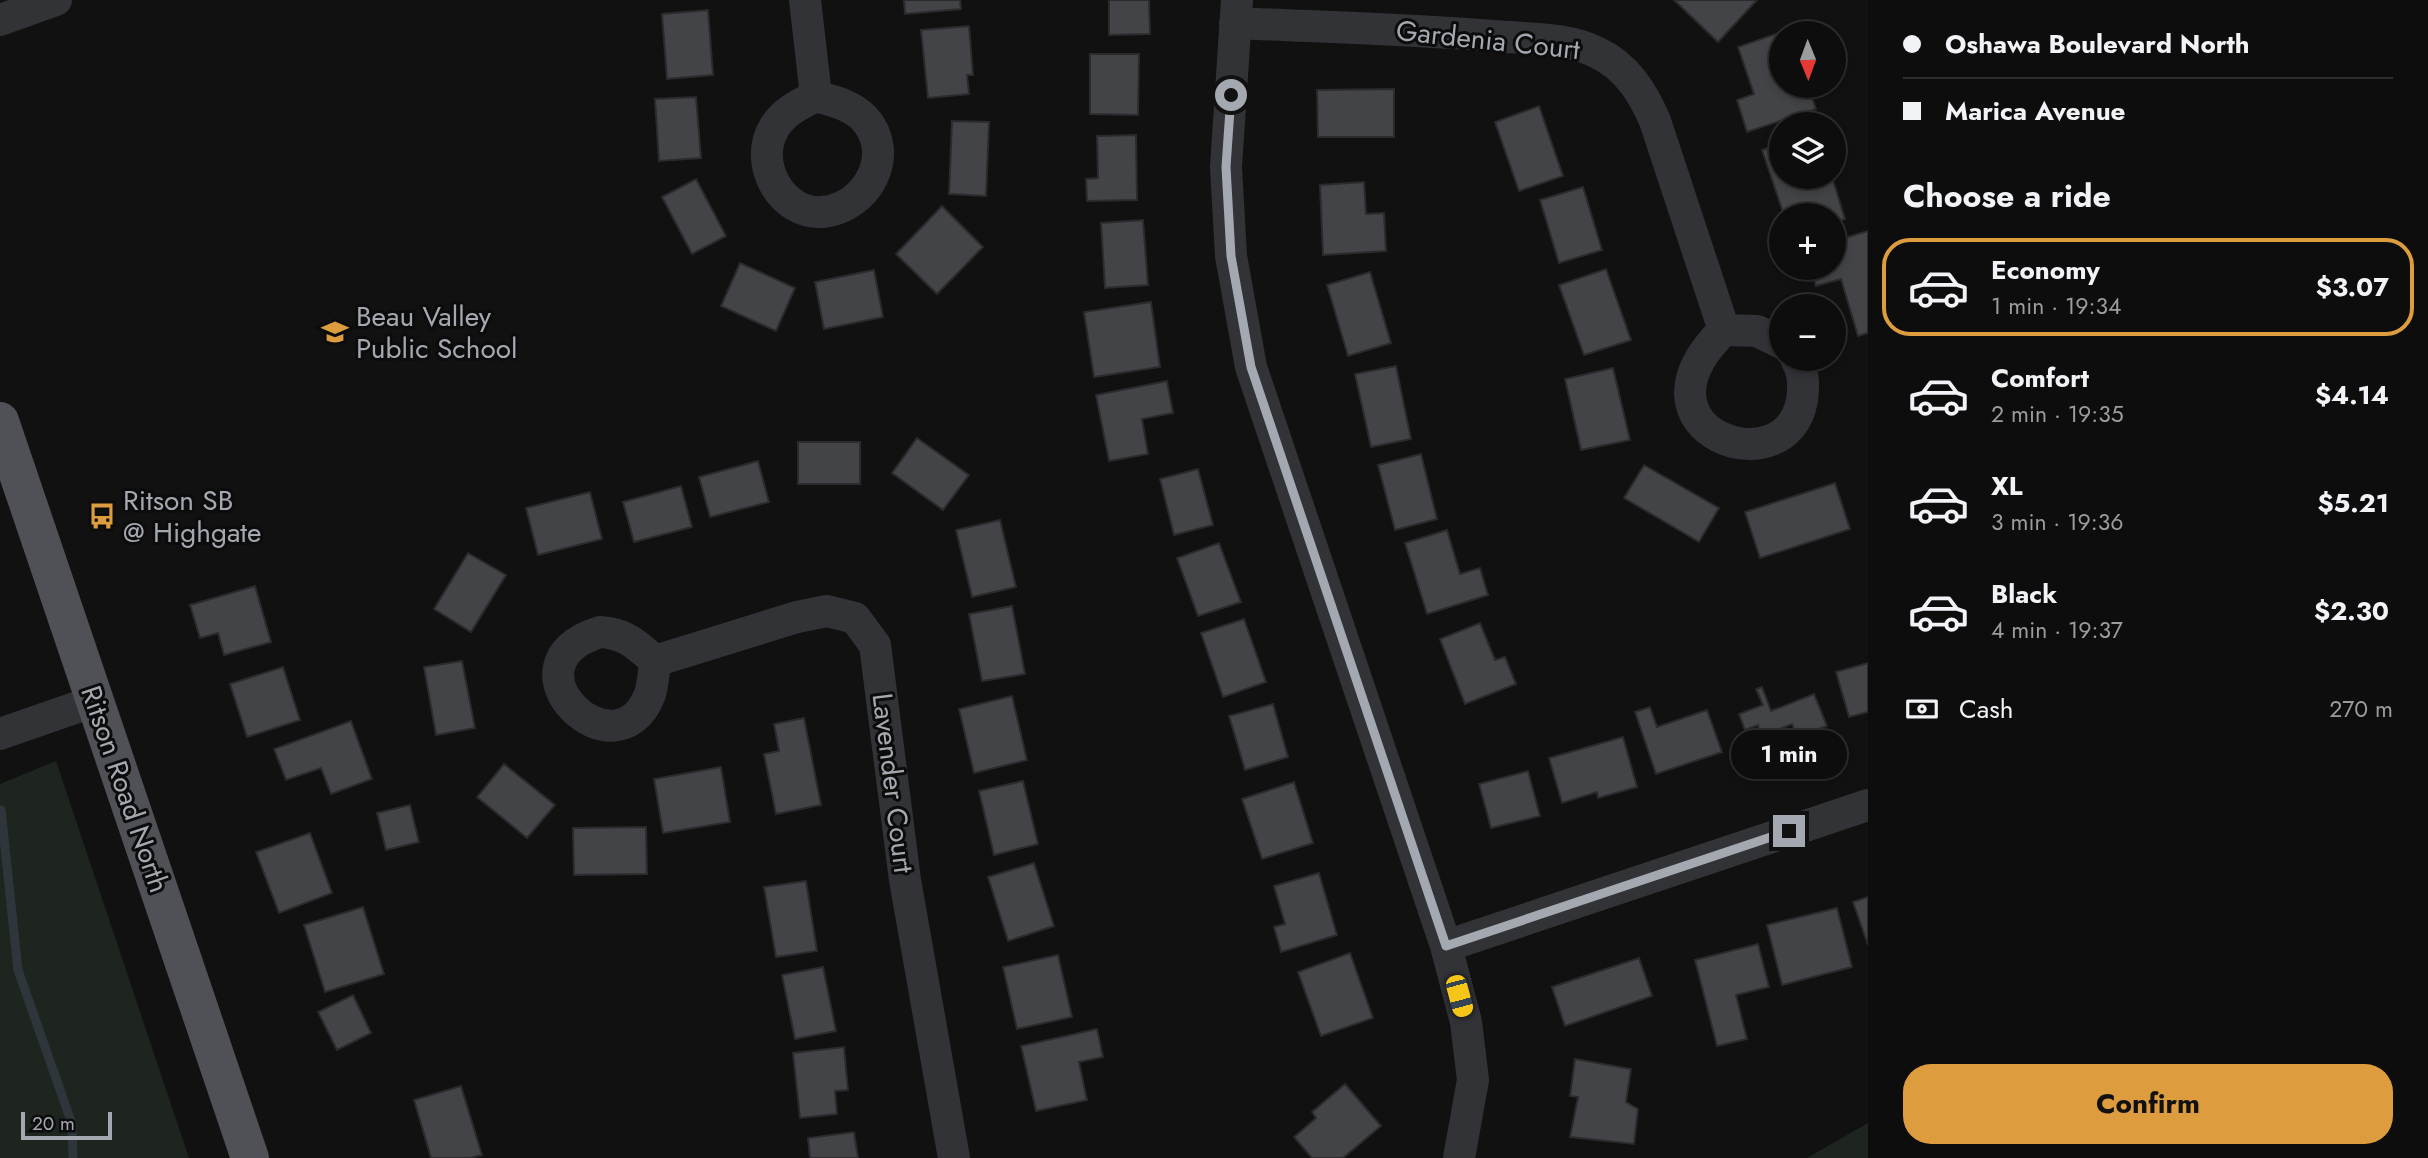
<!DOCTYPE html>
<meta charset="utf-8">
<style>
body{margin:0;font-family:Jost,sans-serif;background:#1b1b1c;color:#f1f3f6;height:100vh;display:flex;flex-direction:column;font-size:26px;white-space:nowrap}
*{box-sizing:border-box;margin:0}
p{font-size:23px;color:#9a9c9e}
.icon{flex:none;width:38px;height:38px;fill:none;stroke:currentColor;stroke-width:2;stroke-linecap:round;stroke-linejoin:round}
.map{position:relative;flex:1;overflow:hidden}
.details{display:flex;flex-direction:column;background:#0d0d0e;width:560px}
.details>*{flex:none}
.banner{display:grid;align-content:center;height:154px;padding:0 35px;background:#0d0d0e}
.needle{width:46px;rotate:179deg}
.tools{position:absolute;left:1769px;top:21px;display:grid;gap:14px}
.tools a{display:grid;place-items:center;width:77px;height:77px;border-radius:50%;background:#0d0d0e;box-shadow:0 4px 10px #0003,0 0 0 2px #2d2d2e;font-size:35px}
.scale{position:absolute;left:21px;bottom:18px;width:91px;box-sizing:border-box;padding-left:7px;border:4px solid #a4a9b1;border-top:0;font-size:19px;line-height:24px;white-space:nowrap;color:#a4a9b1;-webkit-text-stroke:5px #0c0c0d;paint-order:stroke}
.end{position:absolute;width:32px;height:32px;margin:-16px;border:9px solid #a4a9b1;background:#111;box-shadow:0 0 0 4px #111}
.from{border-radius:50%}
.bubble{position:absolute;height:49px;border-radius:24px;background:#0d0d0e;box-shadow:0 4px 10px #0003,0 0 0 2px #2d2d2e;font-size:23px;font-weight:700;line-height:49px;text-align:center}
.car{position:absolute;width:21px;height:42px;margin:-21px -10px;border-radius:9px;box-shadow:0 0 5px 2px #0007;background:linear-gradient(#f5c518 24%,#345 0 40%,#f5c518 0 76%,#345 0 86%,#f5c518 0)}
.banner b{display:flex;align-items:center;gap:24px;height:66px;font-size:26px}
.banner b+b{border-top:2px solid #2d2d2e}
.banner i{width:18px;height:18px;background:#f1f3f6}
ul{padding:0;list-style:none}
li{display:flex;align-items:center;gap:21px;height:98px;margin:0 14px 10px;padding:0 21px;border:4px solid transparent;border-radius:28px}
li div{flex:1}
li b{display:block;font-size:26px}
li em{font-style:normal;font-weight:700}
li.active{border-color:#dd9c3e}
li>.icon{width:63px;height:63px;stroke-width:1.5}
h2{padding:0 35px;font-size:32px;line-height:84px}
.pay{display:flex;align-items:center;gap:18px;height:77px;padding:0 35px;font-size:26px}
.pay p{margin-inline-start:auto}
.action{display:flex;gap:14px;margin-top:auto;padding:14px 35px}
.action a{flex:1;height:80px;border-radius:28px;background:#dd9c3e;color:#111;font-size:28px;font-weight:700;line-height:80px;text-align:center}
main{display:flex;flex:1;min-height:0}
.map>svg:first-child{display:block}
</style>
<main>
<div class="map">
<svg width="1868" height="1158" viewBox="0 0 1868 1158">
<rect width="100%" height="100%" fill="#111112"/>
<!-- green -->
<path fill="#1e241e" d="M56,761L189,1158H0V784Z
M1868,1123V1158H1807Z"/>
<g fill="none" stroke-linecap="round" stroke-linejoin="round">
<!-- stream -->
<path stroke="#2e363b" stroke-width="9" d="M1,810L18,970L72,1124L73,1158"/>
</g>
<!-- building -->
<path fill="#434447" stroke="#2b2b2e" stroke-width="2" d="M904,0H960L961,9L905,14Z
M1109,0H1149L1150,34L1109,35Z
M1674,0H1757L1718,42Z
M708,10L713,75L667,79L662,14Z
M969,26L973,75H967L969,94L928,98L921,30Z
M1790,29L1791,33H1782V86H1808L1816,109L1747,132L1737,100L1754,94L1738,47Z
M1090,54H1139L1138,115L1090,114Z
M1394,89V137H1318L1317,90Z
M696,97L701,158L659,161L655,99Z
M1539,106L1563,176L1519,191L1495,122Z
M952,121L989,122L986,196L949,194Z
M1136,135L1137,200L1087,201L1086,179L1098,178L1097,136Z
M1782,144V177H1832L1845,219L1834,223V215H1784L1762,150Z
M696,179L726,236L692,254L662,197Z
M1364,182L1366,214L1384,213L1386,251L1323,255L1320,185Z
M1583,187L1602,250L1559,263L1540,200Z
M942,206L983,247L937,294L896,254Z
M1143,220L1148,285L1105,288L1101,223Z
M1868,231V333L1858,336L1841,279L1816,286L1810,268H1834V241Z
M740,263L795,288L776,331L721,306Z
M1606,269L1631,340L1584,355L1559,285Z
M874,270L883,317L824,329L815,282Z
M1370,272L1391,343L1348,356L1327,285Z
M1151,302L1160,367L1094,377L1084,312Z
M1396,366L1411,439L1371,447L1355,374Z
M1613,368L1630,440L1581,450L1565,379Z
M1167,381L1173,413L1142,419L1148,454L1109,461L1096,395Z
M917,438L969,475L943,510L892,473Z
M798,442H860V484H798Z
M1421,454L1437,519L1395,530L1378,465Z
M758,461L769,502L710,517L699,477Z
M1644,465L1719,508L1699,542L1624,498Z
M1198,469L1213,525L1174,535L1160,479Z
M1835,483L1850,529L1760,558L1745,512Z
M681,486L692,527L634,542L623,502Z
M590,492L602,539L538,555L526,508Z
M1000,520L1016,587L972,597L956,530Z
M1447,530L1460,574L1480,568L1488,595L1427,614L1405,543Z
M1219,543L1241,602L1198,616L1177,558Z
M468,553L506,575L471,632L434,609Z
M255,586L271,642L224,655L218,633L200,638L190,605Z
M1012,606L1025,674L982,681L969,614Z
M1244,619L1266,682L1223,697L1201,633Z
M1480,623L1495,660L1505,657L1516,684L1465,704L1440,639Z
M462,661L475,728L436,735L424,667Z
M1868,663V712L1849,717L1836,672Z
M283,667L300,720L247,737L230,684Z
M1762,687L1771,711L1814,694L1827,726L1797,737L1792,724L1760,737L1758,725L1745,730L1739,714L1763,705L1756,689Z
M1012,696L1027,760L974,773L959,709Z
M1273,704L1288,757L1245,770L1229,716Z
M1650,707L1657,727L1707,710L1722,752L1656,774L1635,712Z
M804,718L821,805L776,814L764,754L779,751L774,724Z
M351,721L372,779L331,794L321,768L286,780L274,749Z
M1623,737L1637,787L1598,798L1597,792L1562,803L1549,758Z
M504,764L555,805L527,838L477,797Z
M721,767L730,822L663,833L654,779Z
M1528,771L1540,816L1491,828L1479,784Z
M1023,781L1038,844L994,855L979,791Z
M1294,782L1313,843L1262,859L1242,799Z
M410,805L419,842L386,850L377,813Z
M646,827L647,874L574,875L573,828Z
M310,833L332,893L279,913L256,852Z
M1034,863L1054,926L1008,941L988,877Z
M1319,873L1337,935L1281,952L1274,927L1285,924L1274,886Z
M806,881L817,951L776,957L764,887Z
M1868,897V945L1853,902Z
M363,907L384,974L325,992L304,925Z
M1837,908L1852,967L1782,985L1767,925Z
M1758,944L1769,987L1736,995L1747,1039L1717,1046L1695,960Z
M1350,953L1373,1018L1321,1036L1298,972Z
M1058,955L1072,1017L1017,1029L1003,967Z
M1639,958L1652,996L1565,1026L1552,987Z
M823,967L836,1031L795,1039L782,975Z
M353,995L371,1033L337,1050L318,1012Z
M1097,1029L1103,1057L1079,1062L1087,1100L1036,1111L1021,1046Z
M844,1047L848,1090L835,1091L837,1114L800,1118L793,1053Z
M1575,1059L1631,1069L1626,1102L1638,1109L1634,1144L1570,1137L1578,1097L1570,1096Z
M1345,1084L1381,1126L1343,1158H1312L1294,1137L1316,1118L1312,1112Z
M461,1086L482,1155L470,1158H431L414,1100Z
M854,1132L858,1158H810L808,1138Z"/>
<g fill="none" stroke-linecap="round" stroke-linejoin="round">
<!-- minor -->
<path stroke="#323337" stroke-width="32" d="M805,0L816,96
M1237,0L1226,167L1231,256L1251,367L1446,946L1466,1022L1473,1080L1459,1158
M0,20L56,0
M1235,23C1321,27 1407,29 1493,36C1527,39 1567,37 1598,53C1627,67 1643,93 1655,121L1724,330
M816,96C833,101 851,105 864,118C897,154 867,208 823,212C781,215 753,163 774,128C783,112 800,104 816,96Z
M1782,343L1757,331L1724,330C1620,431 1787,489 1802,400C1804,385 1804,372 1796,359
M600,632C625,633 637,645 655,661C654,672 653,684 650,694C617,781 495,665 600,632Z
M655,661L797,617L827,611L855,618L875,645L905,880L954,1158
M0,734L95,701
M1446,946L1868,805"/>
<!-- major -->
<path stroke="#4f5156" stroke-width="38" d="M0,421L250,1158"/>
</g>
<g fill="none" stroke-linecap="round" stroke-linejoin="round">
<!-- route -->
<path stroke="#a4a9b1" stroke-width="9" d="M1231,95L1226,167L1231,256L1251,367L1446,946L1789,831"/>
</g>
<!-- icons -->
<defs>
<g id="school-bare" transform="scale(2.1)"><path d="M0-5L7-2L0 1L-7-2ZM-4 1L0 2.5L4 1V4Q0 6-4 4Z" fill="#dd9c3e" stroke="#0c0c0d" stroke-width="2.5" paint-order="stroke"/></g>
<g id="bus-bare" transform="scale(2.1)"><path d="M-5-6H5V4H4V6H2V4H-2V6H-4V4H-5ZM-3.5-4V0h7V-4ZM-3.5 1.2v1.5H-2V1.2ZM2 1.2v1.5H3.5V1.2Z" fill="#dd9c3e" stroke="#0c0c0d" stroke-width="2.5" paint-order="stroke"/></g>
</defs>
<g fill-rule="evenodd">
<use href="#school-bare" x="335" y="332"/>
<use href="#bus-bare" x="102" y="516"/>
</g>
<g text-anchor="middle" dominant-baseline="central" stroke-width="6" stroke-linejoin="round" paint-order="stroke">
<!-- street labels -->
<g font-size="28" fill="#a4a9b1" stroke="#0c0c0d">
<text transform="translate(1488 40) rotate(6)">Gardenia Court</text>
<text transform="translate(893 783) rotate(83)">Lavender Court</text>
<text transform="translate(125 789) rotate(71)">Ritson Road North</text>
</g>
<!-- poi labels -->
<g font-size="28" fill="#a4a9b1" stroke="#0c0c0d" text-anchor="start">
<text x="356" y="316">Beau Valley<tspan x="356" dy="32">Public School</tspan></text>
<text x="123" y="500">Ritson SB<tspan x="123" dy="32">@ Highgate</tspan></text>
</g>
</g>
</svg>
<div class="tools">
<a><svg class="needle" viewBox="-14 -14 28 28"><path d="M0-13l5 13h-10z" fill="#e53935"/><path d="M0 13l5-13h-10z" fill="#9a9c9e"/></svg></a>
<a><svg class="icon" aria-label="layers" viewBox="0 0 24 24"><path d="M12 4l9 5-9 5-9-5zM3 14l9 5 9-5"/></svg></a>
<a>+</a>
<a>−</a>
</div>
<div class="scale">20 m</div>
<i class="end from" style="left:1231px;top:95px"></i>
<i class="end" style="left:1789px;top:831px"></i>
<div class="bubble" style="left:1731px;top:730px;width:116px">1 min</div>
<i class="car" style="left:1459px;top:996px;rotate:165deg"></i>
</div>
<section class="details">
<div class="banner">
<b><i class="from"></i>Oshawa Boulevard North</b>
<b><i></i>Marica Avenue</b>
</div>
<h2>Choose a ride</h2>
<ul>
<li class="active"><svg class="icon" aria-label="car" viewBox="0 0 24 24"><path d="M5 17H2v-5l4-1 3-4h7l3 4 3 1v5h-3M9 17h6M6 11h13"/><circle cx="7" cy="17" r="2"/><circle cx="17" cy="17" r="2"/></svg><div><b>Economy</b><p>1 min · 19:34</p></div><em>$3.07</em></li>
<li><svg class="icon" aria-label="car" viewBox="0 0 24 24"><path d="M5 17H2v-5l4-1 3-4h7l3 4 3 1v5h-3M9 17h6M6 11h13"/><circle cx="7" cy="17" r="2"/><circle cx="17" cy="17" r="2"/></svg><div><b>Comfort</b><p>2 min · 19:35</p></div><em>$4.14</em></li>
<li><svg class="icon" aria-label="car" viewBox="0 0 24 24"><path d="M5 17H2v-5l4-1 3-4h7l3 4 3 1v5h-3M9 17h6M6 11h13"/><circle cx="7" cy="17" r="2"/><circle cx="17" cy="17" r="2"/></svg><div><b>XL</b><p>3 min · 19:36</p></div><em>$5.21</em></li>
<li><svg class="icon" aria-label="car" viewBox="0 0 24 24"><path d="M5 17H2v-5l4-1 3-4h7l3 4 3 1v5h-3M9 17h6M6 11h13"/><circle cx="7" cy="17" r="2"/><circle cx="17" cy="17" r="2"/></svg><div><b>Black</b><p>4 min · 19:37</p></div><em>$2.30</em></li>
</ul>
<div class="pay"><svg class="icon" aria-label="cash" viewBox="0 0 24 24"><path d="M3 7h18v10H3z"/><circle cx="12" cy="12" r="2"/></svg>Cash<p>270 m</p></div>
<div class="action"><a>Confirm</a></div>
</section>
</main>
